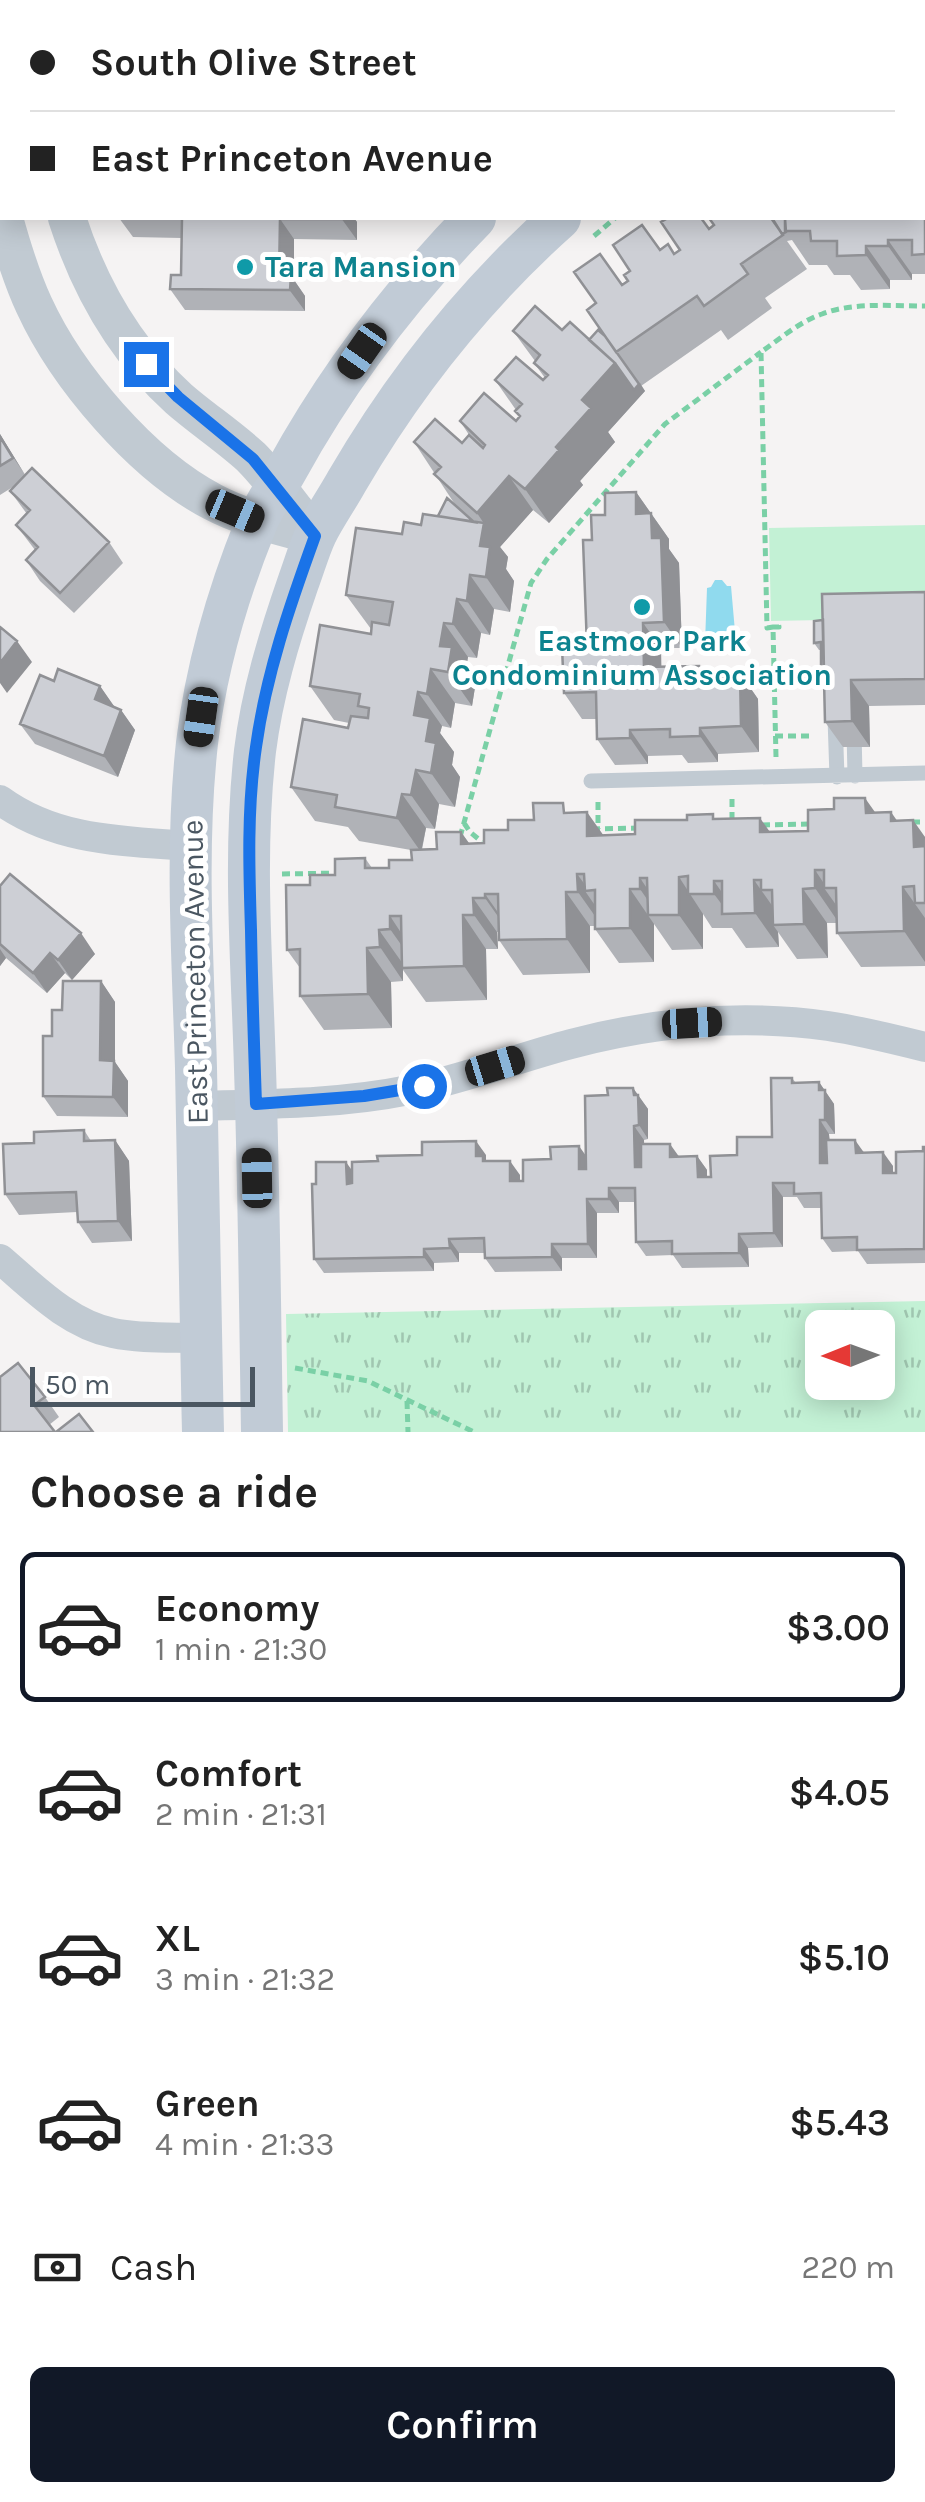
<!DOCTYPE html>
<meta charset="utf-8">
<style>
body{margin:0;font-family:Karla,sans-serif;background:#f2f2f2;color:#222;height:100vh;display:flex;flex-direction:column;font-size:38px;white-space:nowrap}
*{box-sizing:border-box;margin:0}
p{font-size:32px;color:#767676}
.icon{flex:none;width:55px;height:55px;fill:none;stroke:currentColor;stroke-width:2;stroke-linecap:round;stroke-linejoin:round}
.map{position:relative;height:1432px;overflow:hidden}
.details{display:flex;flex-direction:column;background:#fff;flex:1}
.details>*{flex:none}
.guide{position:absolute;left:0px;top:0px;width:925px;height:220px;box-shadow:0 5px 25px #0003;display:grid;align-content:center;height:220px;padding:0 30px;background:#fff}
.needle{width:65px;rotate:269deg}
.fabs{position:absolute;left:805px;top:1310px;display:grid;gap:20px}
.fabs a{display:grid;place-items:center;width:90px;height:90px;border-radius:15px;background:#fff;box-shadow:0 5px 25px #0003;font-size:50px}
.scale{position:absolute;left:30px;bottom:25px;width:225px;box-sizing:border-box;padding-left:10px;border:5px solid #4a5661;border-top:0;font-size:28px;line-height:35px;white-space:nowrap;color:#4a5661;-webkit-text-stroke:8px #fff;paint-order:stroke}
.end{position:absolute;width:45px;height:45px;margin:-22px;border:12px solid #1a73e8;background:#fff;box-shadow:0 0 0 5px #fff}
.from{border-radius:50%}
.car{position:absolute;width:30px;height:60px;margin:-30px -15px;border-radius:12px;box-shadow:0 0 8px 2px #0007;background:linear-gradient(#222 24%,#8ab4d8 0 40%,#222 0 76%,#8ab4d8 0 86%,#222 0)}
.guide b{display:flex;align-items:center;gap:35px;height:95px;font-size:38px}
.guide b+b{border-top:2px solid #e0e0e0}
.guide i{width:25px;height:25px;background:#222}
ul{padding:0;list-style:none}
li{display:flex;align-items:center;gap:30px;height:150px;margin:0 20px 15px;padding:0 10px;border:5px solid transparent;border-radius:15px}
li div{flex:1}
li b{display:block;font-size:38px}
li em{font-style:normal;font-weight:600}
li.current{border-color:#111827}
li>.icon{width:90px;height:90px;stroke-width:1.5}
h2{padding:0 30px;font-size:45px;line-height:120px}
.pay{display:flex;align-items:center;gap:25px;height:110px;padding:0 30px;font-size:38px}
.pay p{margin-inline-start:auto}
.action{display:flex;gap:20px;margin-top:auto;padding:20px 30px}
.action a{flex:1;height:115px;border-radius:15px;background:#111827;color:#fff;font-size:40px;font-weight:600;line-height:115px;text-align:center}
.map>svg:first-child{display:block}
</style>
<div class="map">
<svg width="925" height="1432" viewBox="0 0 925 1432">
<defs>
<pattern id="park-tufts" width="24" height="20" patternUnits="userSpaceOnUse" patternTransform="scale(2.5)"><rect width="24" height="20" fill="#c3f1d5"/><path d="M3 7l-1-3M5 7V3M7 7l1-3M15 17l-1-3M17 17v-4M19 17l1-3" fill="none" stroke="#a0c6b0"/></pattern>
</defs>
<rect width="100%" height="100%" fill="#f5f3f3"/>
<!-- park -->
<path fill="url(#park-tufts)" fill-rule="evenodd" d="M925,1301V1432H288L286,1314ZM822,1328H878V1382H822Z"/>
<!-- pitch -->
<path fill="#c3f1d5" d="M925,525V618L771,621L769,528Z"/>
<!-- water -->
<path fill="#90daee" d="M715,580H722L727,586H731L736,643L715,646L705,643L707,588L711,587Z"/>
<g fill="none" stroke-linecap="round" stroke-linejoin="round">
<!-- path -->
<path stroke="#7ad0a6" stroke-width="5" stroke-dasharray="8 5" stroke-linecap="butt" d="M80,0V2
M251,0V2
M594,236L615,218
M773,627L767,628L761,352C780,339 799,322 822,314C853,302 892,306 925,306
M757,675H774
M502,682L569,681
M775,736H812
M776,757L773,627H779L778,621
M732,799V823
M598,802V829
M912,822H925
M464,823L470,832L482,842
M762,825L811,824
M592,829L641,828
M460,837L531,583L547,559L665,424L761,352
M282,874L341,873
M295,1368L368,1381L474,1432
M407,1401L408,1432"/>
<!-- service -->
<path stroke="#c1cad2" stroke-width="15" d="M139,0V2
M571,2L581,0
M0,24H2
M835,718L837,777
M854,730L855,776
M591,781L925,773"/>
<!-- minor -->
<path stroke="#c1cad2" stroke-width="30" d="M0,800C56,841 123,841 190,846
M197,1106C267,1104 340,1104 409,1090C464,1079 517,1058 571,1044C654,1022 742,1014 828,1026C861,1031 893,1039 925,1047
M0,1259C33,1287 68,1324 113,1333C141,1339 172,1337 201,1338"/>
<!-- tertiary -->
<path stroke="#c1cad2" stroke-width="38" d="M43,0V2
M4,218C12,247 21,277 34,305C67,377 142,465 213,502C245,519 281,526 315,536
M67,218C89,286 125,350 179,399C202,419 228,436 251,457C267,473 281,492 295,510"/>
<!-- secondary -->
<path stroke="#c1cbd6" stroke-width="42" d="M922,21H925
M922,79H925
M203,1432C200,1311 199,1190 196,1068C193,960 185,851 197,743C206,669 228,593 256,524C263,506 276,489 286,471C337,378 401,294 475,218
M262,1432C260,1311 259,1190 255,1069C252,963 243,857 255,751C262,694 279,638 298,583C304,567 309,549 316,534C325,516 337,499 347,481C404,383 475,294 560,218"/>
</g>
<!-- wall -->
<path fill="#b0b2b7" d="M634,0H753L745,2H626Z
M925,122V274H912V280H890V289L861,290L850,275H834L827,265H809L792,240L787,241L807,269L765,298L772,308L728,340L721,330L641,386L645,391L608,432L615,442L580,481L583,485L549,523L533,510L500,547L508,557L506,569L514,581L510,612L494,609L490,635L481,633L477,658L468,657L466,668L476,681L472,706L455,703L451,728L442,726L440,733L454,752L452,765L460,777L455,807L439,804L435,829L426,828L422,850L437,849L461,832L469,843H484L508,830L534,820L570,813L603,835L635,834L716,819L769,832L808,831L876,813L896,821L925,837V966L861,967L837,933L836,923H827L828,958L797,959L778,932L779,947L746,948L732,928H712L703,914V949L672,950L654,924V962L619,963L595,929V926H590V973L523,975L499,940V932H497L498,949H486L487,1000L426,1002L403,970V981L391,982L392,1028L324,1030L300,996V968L287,950L310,885L335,875L365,858L372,868H389L412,860L411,850L359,841L348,827L315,821L291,787L348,728L349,723L334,720L310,686L371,634V629L346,595L402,534L456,506L414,442L462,443L471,438L460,421H516L519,417L516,410L495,380H543L545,378L534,363L535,361L513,331L562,330L589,340L605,336L622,285L660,250L674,254L709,229L922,218Z
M119,218H354L357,222V240L294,239V280L305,296V311L185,310L170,289L181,275V238L133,237Z
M0,434L25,475L109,542L123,563L74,613L40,581L26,560L35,550L16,525L27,514L10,491L16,485L0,495Z
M636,492L669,539V549L679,563L682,648H661V667L699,666L705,674L740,673L758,699L759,752L718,754V762L688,763L682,755L648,756V764L615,765L597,739L596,719H582L564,693L587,647L592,540L605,515Z
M925,592V705L869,706L870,747H843L825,722L824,675L821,671V650H819L814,643L823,620Z
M54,681L100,686L114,707L121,710L135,730L118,777L35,744L20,724Z
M0,886L95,954L72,980L65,973L47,993L6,958L0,966Z
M101,981L115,1002V1062L128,1081V1117L57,1116L43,1096L52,1036L62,1010Z
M792,1078L796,1083L819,1082L834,1104L835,1134H829L830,1140L864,1152L893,1166V1173H896L923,1151L925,1147V1263L867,1264L858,1251L832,1252L822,1238L821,1208H804L797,1197H783V1247L748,1248L749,1267L682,1268L673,1255L646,1256L636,1242L635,1202H619V1213H597V1258H562V1271L495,1272L485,1258V1253H459V1262L434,1263V1271L324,1273L314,1259L316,1184L352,1169L378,1161L486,1155V1161L520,1175V1181H523L551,1159L586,1156L608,1095L633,1088L648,1109V1139L644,1140V1144L679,1156H697L707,1170V1177H711L737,1155L772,1137Z
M84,1130L91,1141L115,1140L129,1161L132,1241L92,1243L78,1222L77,1212L19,1215L5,1194L34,1143Z
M45,1397L59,1417L49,1425L0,1432Z"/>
<!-- shaded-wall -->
<path fill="#909195" d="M341,218H354L357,222V240Z
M280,219L294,239V280L305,296V311L279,276Z
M888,240L912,274V280L888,246Z
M866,246L890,280V289L866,255Z
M615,363L634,390L640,383L645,391L608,432L615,442L580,481L583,485L549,523L525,489L556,447L582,400Z
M0,434L27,478L0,437Z
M509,476L533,510L500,547L508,557L506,569L514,581L510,612L486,577L480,546L484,523L495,540L477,513Z
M636,492L669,539V549L679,563L682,648L664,622L636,514Z
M470,575L494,609L490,635L467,601Z
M457,599L481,633L477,658L453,624Z
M444,623L468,657L466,668L476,681L472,706L448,672L440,646Z
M643,623L661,648L662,693L644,667Z
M17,641L32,662L7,693L0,683V663Z
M431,669L455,703L451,728L427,694Z
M740,673L758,699L759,752L741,726Z
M851,680L869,706L870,747L852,721Z
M100,686L114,706L109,719L95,699Z
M418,692L442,726L440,733L454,752L452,765L460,777L455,807L431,773L426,741L414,715Z
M121,710L135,730L118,777L104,756Z
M700,728L718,754V762L700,736Z
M630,730L648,756V764L630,738Z
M416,770L439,804L435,829L411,795Z
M402,794L426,828L421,852L397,818Z
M865,798L889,832L866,813Z
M587,812L611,846L587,836Z
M891,812L914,845L913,820L925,837V863L891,821Z
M760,818L784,852L760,832Z
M461,832L485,866L461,844Z
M815,870L827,888H824L839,909V923L815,888Z
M577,874L589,890L585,891L601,914L602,926L578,892Z
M679,877L703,914V949L679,915Z
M640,878L663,912L658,915L640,889Z
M754,880L778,914L773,925L778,932L779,947L755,913Z
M714,881L737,914H729L714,894Z
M903,887L925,918V962L904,931Z
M630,889L654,924V962L630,928Z
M803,889L827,923L828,958L804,924Z
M566,892L590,926V973L567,939Z
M485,894L509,928V932L485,898Z
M473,898L497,932L498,949L474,915Z
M463,915L486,949L487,1000L464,966Z
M390,916L413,951L414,963L390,929Z
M379,930L403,964V981L380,947Z
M81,933L95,954L72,980L58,960Z
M367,948L391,982L392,1028L368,994Z
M0,949L6,958L0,966Z
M50,953L65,973L47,993L33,973Z
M101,981L115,1002V1062L128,1081V1117L113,1097L100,1060Z
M819,1082L834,1104L835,1134L825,1120Z
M633,1088L648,1109V1139L639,1125Z
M820,1120L829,1134L830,1177L820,1163Z
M634,1126L644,1140L645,1181L635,1167Z
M115,1140L129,1161L132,1241L118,1221Z
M855,1140L865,1154L856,1153Z
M476,1141L486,1155V1160L493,1170L476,1156Z
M670,1144L680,1158L670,1157Z
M579,1146L589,1160V1183L579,1169Z
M883,1152L893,1166V1187L883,1173Z
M697,1156L707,1170V1191L698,1177Z
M510,1161L520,1175V1195L510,1181Z
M346,1162L356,1176L357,1198L347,1184Z
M773,1183L783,1197V1247L774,1233Z
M609,1188L619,1202V1213L609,1199Z
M587,1199L597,1213V1258L588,1244Z
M739,1234L748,1248L749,1267L739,1253Z
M449,1239L459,1253V1262L450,1248Z
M552,1244L562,1258V1271L552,1257Z
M424,1249L434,1263V1271L424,1257Z"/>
<!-- building -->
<path fill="#cdcfd5" stroke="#909195" stroke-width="2.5" d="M259,0H455V2H259Z
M634,0H725L717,2H626Z
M922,122H925V254L912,255V240H888V246H866V255L837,256V241H811L810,231H785V218H922Z
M146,218H343V219H280L279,276H291L290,290L170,289L171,275H181L182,218Z
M668,218H701L709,229L714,225L709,218H771L783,235L741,264L748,274L704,306L697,296L616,352L587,310L596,303L574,272L600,254L622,285L628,281L624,275L630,271L613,245L642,225L660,250L668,244L674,254L680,250L661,222Z
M772,218H785L786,232L782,234Z
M535,306L562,330L570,322L615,363L582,400L591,408L556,447L559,450L525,489L509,476L477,513L434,474L441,467L414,442L435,419L462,443L469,435L483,448L485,445L460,421L484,393L516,421L520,416L515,411L522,404L495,380L516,357L543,380L548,375L534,363L540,355L513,331Z
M598,330L605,336L639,384L634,390L615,363L589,340Z
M0,437L13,458L0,466Z
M32,468L109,542L60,593L26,560L38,547L16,525L30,510L10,491Z
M636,492V514L651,513L652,538H661L664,622L643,623L644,667L699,666V675L740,673L741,726L700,728V736L670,737V729L630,730V738L597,739L596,692L564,693L562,647H587L583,540H592L591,515H605V493Z
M447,498L474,522L438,516Z
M423,514L484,523L480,546L490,547L486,577L470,575L467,601L457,599L453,624L444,623L440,646L452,647L448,672L431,669L427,694L418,692L414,715L430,718L426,741L436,743L431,773L416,770L411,795L402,794L397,818L335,807L337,795L291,787L303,719L348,728L351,716L368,718L369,708L358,706L360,694L310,686L320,625L371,634L372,622L389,625L393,602L346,595L356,528L402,534L404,522L421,525Z
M925,592V679L851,680L852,721L825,722L822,594Z
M823,620L824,671H821V642L814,643V621Z
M0,627L17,641L0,663Z
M58,669L100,686L95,699L121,710L104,756L20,724L40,675L54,681Z
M834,798H865L866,813L891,812V821L913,820L914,847L925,846V903H915L914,886L903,887L904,931L837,933L836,888H824V870H815V888L803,889L804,924L773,925L772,890H761V880H754L755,913L722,914V881H714V894H688V876L679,877V915H648L647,878H640V889H630V928L595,929V890L585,891L584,874H577L578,892H566L567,939L499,940L498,894H485V898H473L474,915H463L464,966L402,968L401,916H390V929L379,930L380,947L367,948L368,994L300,996V949L287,950L286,885H310V875H335V859L365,858V868H389V860H412L411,850L437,849L436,832H461V844L484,843V830H508V820H534L533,803H563L564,813L587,812V836L635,834V820H687V815L713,814V819L760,818V832L808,831V810L834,809Z
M10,874L81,933L58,960L50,953L33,973L0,944V886Z
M63,981H101L100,1060L114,1061L113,1097L43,1096V1036H52V1010H62Z
M771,1078H792V1083L819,1082V1090H825V1120H820V1163H827L826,1140H855L856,1153L883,1152V1173H896V1152L923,1151V1147H925L924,1249L857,1250V1237L822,1238L821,1193L794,1194V1183H773L774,1233L739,1234V1253L672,1254V1241L636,1242L635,1188H609V1199H587L588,1244H552V1257L485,1258L484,1238L449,1239L450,1248L424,1249V1257L314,1259L312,1184H316V1162H346L347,1184L352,1183V1162L378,1161L377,1156L422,1155V1142L476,1141V1156H483V1161H510V1181H523V1160L551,1159L550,1147L579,1146V1169H586L585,1096L608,1095L607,1088H633L634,1095H638L639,1125L634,1126L635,1167H641V1144H670V1157L697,1156L698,1177H711L710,1156L737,1155V1137H772Z
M84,1130V1141L115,1140L118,1221L78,1222L76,1192L5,1194L3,1144L34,1143V1132Z
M18,1363L45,1397L34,1405L55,1432H0V1377Z
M79,1414L93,1432H56Z"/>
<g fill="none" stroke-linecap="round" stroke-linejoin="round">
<!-- route -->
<path stroke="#1a73e8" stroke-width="12" d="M146,364L178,397L253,459L315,536C290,605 266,674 256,747C247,808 249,869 251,930C252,988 254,1046 256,1104L364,1096L424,1086"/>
</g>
<!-- markers -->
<g fill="#0f9aa8" stroke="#fff" stroke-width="4">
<circle cx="245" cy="267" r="10"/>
<circle cx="642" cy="607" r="10"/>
</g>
<g text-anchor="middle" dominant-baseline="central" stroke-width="10" stroke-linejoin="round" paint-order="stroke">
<!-- culture labels -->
<g font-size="30" font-weight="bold" fill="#0d838f" stroke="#fff" text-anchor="start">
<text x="265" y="267">Tara Mansion</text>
<text x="642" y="641" text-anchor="middle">Eastmoor Park<tspan x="642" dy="34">Condominium Association</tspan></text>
</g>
<!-- street labels -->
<g font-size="30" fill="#4a5661" stroke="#fff">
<text transform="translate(195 972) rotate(-91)">East Princeton Avenue</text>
</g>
</g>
</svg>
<div class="fabs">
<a><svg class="needle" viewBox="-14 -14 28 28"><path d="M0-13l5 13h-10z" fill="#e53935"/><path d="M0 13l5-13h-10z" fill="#767676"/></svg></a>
</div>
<div class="scale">50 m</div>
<i class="end from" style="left:424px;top:1086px"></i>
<i class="end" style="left:146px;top:364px"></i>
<i class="car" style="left:362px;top:351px;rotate:215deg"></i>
<i class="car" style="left:235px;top:511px;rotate:113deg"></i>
<i class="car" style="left:201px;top:717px;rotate:188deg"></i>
<i class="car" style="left:692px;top:1023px;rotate:87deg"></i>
<i class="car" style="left:495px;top:1066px;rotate:73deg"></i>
<i class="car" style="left:257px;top:1178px;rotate:359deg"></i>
<div class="guide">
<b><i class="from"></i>South Olive Street</b>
<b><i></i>East Princeton Avenue</b>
</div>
</div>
<section class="details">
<h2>Choose a ride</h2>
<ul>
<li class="current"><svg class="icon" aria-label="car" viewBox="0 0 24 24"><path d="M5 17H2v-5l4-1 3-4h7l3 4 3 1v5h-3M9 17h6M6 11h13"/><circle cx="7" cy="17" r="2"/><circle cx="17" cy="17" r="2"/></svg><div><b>Economy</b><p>1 min · 21:30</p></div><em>$3.00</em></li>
<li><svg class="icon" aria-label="car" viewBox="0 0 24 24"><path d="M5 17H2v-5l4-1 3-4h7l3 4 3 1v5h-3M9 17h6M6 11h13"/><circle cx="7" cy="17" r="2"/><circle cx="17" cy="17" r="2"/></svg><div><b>Comfort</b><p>2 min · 21:31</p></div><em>$4.05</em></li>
<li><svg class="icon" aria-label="car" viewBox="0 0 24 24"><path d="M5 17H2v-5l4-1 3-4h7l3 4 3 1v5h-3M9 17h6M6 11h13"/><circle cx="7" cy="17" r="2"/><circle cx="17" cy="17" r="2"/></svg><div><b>XL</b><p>3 min · 21:32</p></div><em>$5.10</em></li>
<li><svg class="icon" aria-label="car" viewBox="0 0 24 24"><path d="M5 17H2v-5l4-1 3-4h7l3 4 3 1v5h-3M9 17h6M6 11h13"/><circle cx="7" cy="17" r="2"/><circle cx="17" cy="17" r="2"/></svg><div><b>Green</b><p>4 min · 21:33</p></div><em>$5.43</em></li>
</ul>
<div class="pay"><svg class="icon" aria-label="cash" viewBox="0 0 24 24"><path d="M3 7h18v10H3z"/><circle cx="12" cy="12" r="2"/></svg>Cash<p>220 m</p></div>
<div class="action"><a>Confirm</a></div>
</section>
